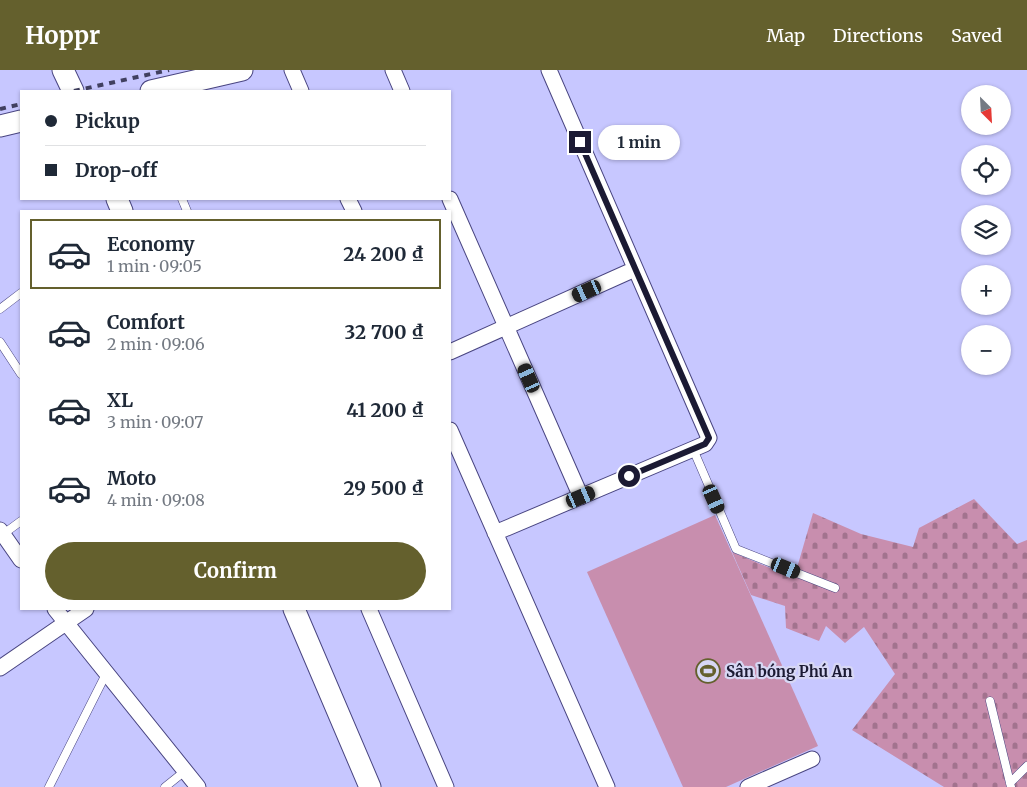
<!DOCTYPE html>
<meta charset="utf-8">
<style>
body{margin:0;font-family:Merriweather,serif;background:#f2f2f3;color:#1f2937;height:100vh;display:flex;flex-direction:column;font-size:19px;white-space:nowrap}
*{box-sizing:border-box;margin:0}
p{font-size:16px;color:#747a83}
.icon{flex:none;width:28px;height:28px;fill:none;stroke:currentColor;stroke-width:2;stroke-linecap:round;stroke-linejoin:round}
.map{position:relative;flex:1;overflow:hidden}
.details{position:absolute;left:20px;top:140px;width:431px;height:400px;display:flex;flex-direction:column;background:#fff;border-radius:0px;box-shadow:0 1px 4px #0004}
.details>*{flex:none}
.top-card{position:absolute;left:20px;top:20px;width:431px;height:110px;border-radius:0px;box-shadow:0 1px 4px #0004;display:grid;align-content:center;height:110px;padding:0 25px;background:#fff}
.needle{width:32px;rotate:156deg}
.controls{position:absolute;left:961px;top:15px;display:grid;gap:10px}
.controls a{display:grid;place-items:center;width:50px;height:50px;border-radius:50%;background:#fff;box-shadow:0 1px 4px #0004;font-size:25px}
.end{position:absolute;width:22px;height:22px;margin:-11px;border:6px solid #1b1a33;background:#fff;box-shadow:0 0 0 2px #fff}
.from{border-radius:50%}
.bubble{position:absolute;height:35px;border-radius:18px;background:#fff;box-shadow:0 1px 4px #0004;font-size:16px;font-weight:700;line-height:35px;text-align:center}
.car{position:absolute;width:15px;height:30px;margin:-15px -8px;border-radius:6px;box-shadow:0 0 4px 1px #0007;background:linear-gradient(#222 24%,#8ab4d8 0 40%,#222 0 76%,#8ab4d8 0 86%,#222 0)}
.top-card b{display:flex;align-items:center;gap:18px;height:48px;font-size:19px}
.top-card b+b{border-top:1px solid #e0e1e3}
.top-card i{width:12px;height:12px;background:#1f2937}
ul{padding:9px 0 0;list-style:none}
li{display:flex;align-items:center;gap:15px;height:70px;margin:0 10px 8px;padding:0 15px;border:2px solid transparent;border-radius:0px}
li div{flex:1}
li b{display:block;font-size:19px}
li em{font-style:normal;font-weight:700}
li.current{border-color:#64602d}
li>.icon{width:45px;height:45px;stroke-width:1.5}
.primary-button{display:flex;gap:10px;margin-top:auto;padding:10px 25px}
.primary-button a{flex:1;height:58px;border-radius:30px;background:#64602d;color:#fff;font-size:20px;font-weight:700;line-height:58px;text-align:center}
header{display:flex;align-items:center;gap:30px;box-sizing:border-box;height:70px;padding:0 25px;background:#64602d;color:#fff}
header strong{font-size:24px}
nav{display:flex;gap:28px;margin-inline-start:auto;font-size:18px}
.map>svg:first-child{display:block}
</style>
<header>
<strong>Hoppr</strong>
<nav><a>Map</a><a>Directions</a><a>Saved</a></nav>
</header>
<div class="map">
<svg width="1027" height="717" viewBox="0 0 1027 717">
<defs>
<pattern id="cemetery-stones" width="16" height="16" patternUnits="userSpaceOnUse" patternTransform="scale(1.25)"><rect width="16" height="16" fill="#c88eae"/><path d="M2 7V4a2 2 0 0 1 4 0v3zM10 15v-3a2 2 0 0 1 4 0v3z" fill="#a2738e"/></pattern>
</defs>
<rect width="100%" height="100%" fill="#c7c7ff"/>
<!-- cemetery -->
<path fill="url(#cemetery-stones)" d="M974,429L1017,474L1027,470V717H944L852,660L895,604L864,557L845,573L826,556L819,571L786,558L785,536L751,525L732,482L794,508L813,443L861,464L913,477L919,458Z"/>
<!-- pitch -->
<path fill="#c88eae" d="M715,445L818,676L726,717H683L587,502Z"/>
<g fill="none" stroke-linecap="round" stroke-linejoin="round">
<!-- lane casing -->
<g stroke="#494581" stroke-width="9">
<path id="lane" d="M182,129L187,141
M0,239L21,223
M0,272L21,304
M693,379L736,479L835,518
M2,465L21,451
M990,631L1011,717
M1010,713L1027,696
M49,717L106,604
M165,717L185,701"/>
</g>
<!-- street casing -->
<g stroke="#494581" stroke-width="17">
<path id="street" d="M292,0L301,21
M393,0L402,21
M348,129L354,141
M450,129L581,427
M450,282L635,199
M450,360L607,717
M0,460L21,490
M495,463L705,374L709,368L549,0
M55,539L198,717
M369,539L446,717
M0,598L86,539
M748,717L812,689"/>
</g>
<!-- secondary casing -->
<g stroke="#494581" stroke-width="23">
<path id="secondary" d="M63,0L73,21
M151,21L242,0
M0,56L21,51
M117,129L122,141
M294,539L370,717"/>
</g>
<!-- lane -->
<use href="#lane" stroke="#fff" stroke-width="8"/>
<!-- street -->
<use href="#street" stroke="#fff" stroke-width="15"/>
<!-- secondary -->
<use href="#secondary" stroke="#fff" stroke-width="21"/>
<!-- rail -->
<path stroke="#414060" stroke-width="4" stroke-dasharray="6 6" stroke-linecap="butt" d="M74,21L169,0
M0,39L21,34"/>
</g>
<g fill="none" stroke-linecap="round" stroke-linejoin="round">
<!-- route -->
<path stroke="#1b1a33" stroke-width="6" d="M580,72L709,368L705,374L629,406"/>
</g>
<!-- icons -->
<defs>
<g id="stadium-ring" transform="scale(1.25)"><circle r="9.5" fill="#d7d7f4" stroke="#64602d" stroke-width="1.5"/><path d="M0-5a6.5 5 0 1 0 0 10a6.5 5 0 1 0 0-10ZM-3.5-1.8h7v3.6h-7Z" fill="#64602d"/></g>
</defs>
<g fill-rule="evenodd">
<use href="#stadium-ring" x="708" y="601"/>
</g>
<g text-anchor="middle" dominant-baseline="central" stroke-width="4.5" stroke-linejoin="round" paint-order="stroke">
<!-- poi labels -->
<g font-size="15" font-weight="bold" fill="#1b1a33" stroke="#d7d7f4" text-anchor="start">
<text x="726" y="601">Sân bóng Phú An</text>
</g>
</g>
</svg>
<div class="controls">
<a><svg class="needle" viewBox="-14 -14 28 28"><path d="M0-13l5 13h-10z" fill="#e53935"/><path d="M0 13l5-13h-10z" fill="#747a83"/></svg></a>
<a><svg class="icon" aria-label="locate" viewBox="0 0 24 24"><circle cx="12" cy="12" r="6"/><path d="M12 2v4M12 18v4M2 12h4M18 12h4"/></svg></a>
<a><svg class="icon" aria-label="layers" viewBox="0 0 24 24"><path d="M12 4l9 5-9 5-9-5zM3 14l9 5 9-5"/></svg></a>
<a>+</a>
<a>−</a>
</div>
<i class="end from" style="left:629px;top:406px"></i>
<i class="end" style="left:580px;top:72px"></i>
<div class="bubble" style="left:598px;top:55px;width:82px">1 min</div>
<i class="car" style="left:587px;top:221px;rotate:246deg"></i>
<i class="car" style="left:529px;top:308px;rotate:336deg"></i>
<i class="car" style="left:581px;top:427px;rotate:67deg"></i>
<i class="car" style="left:714px;top:429px;rotate:156deg"></i>
<i class="car" style="left:786px;top:498px;rotate:112deg"></i>
<div class="top-card">
<b><i class="from"></i>Pickup</b>
<b><i></i>Drop-off</b>
</div>
<section class="details">
<ul>
<li class="current"><svg class="icon" aria-label="car" viewBox="0 0 24 24"><path d="M5 17H2v-5l4-1 3-4h7l3 4 3 1v5h-3M9 17h6M6 11h13"/><circle cx="7" cy="17" r="2"/><circle cx="17" cy="17" r="2"/></svg><div><b>Economy</b><p>1 min · 09:05</p></div><em>24 200 ₫</em></li>
<li><svg class="icon" aria-label="car" viewBox="0 0 24 24"><path d="M5 17H2v-5l4-1 3-4h7l3 4 3 1v5h-3M9 17h6M6 11h13"/><circle cx="7" cy="17" r="2"/><circle cx="17" cy="17" r="2"/></svg><div><b>Comfort</b><p>2 min · 09:06</p></div><em>32 700 ₫</em></li>
<li><svg class="icon" aria-label="car" viewBox="0 0 24 24"><path d="M5 17H2v-5l4-1 3-4h7l3 4 3 1v5h-3M9 17h6M6 11h13"/><circle cx="7" cy="17" r="2"/><circle cx="17" cy="17" r="2"/></svg><div><b>XL</b><p>3 min · 09:07</p></div><em>41 200 ₫</em></li>
<li><svg class="icon" aria-label="car" viewBox="0 0 24 24"><path d="M5 17H2v-5l4-1 3-4h7l3 4 3 1v5h-3M9 17h6M6 11h13"/><circle cx="7" cy="17" r="2"/><circle cx="17" cy="17" r="2"/></svg><div><b>Moto</b><p>4 min · 09:08</p></div><em>29 500 ₫</em></li>
</ul>
<div class="primary-button"><a>Confirm</a></div>
</section>
</div>
